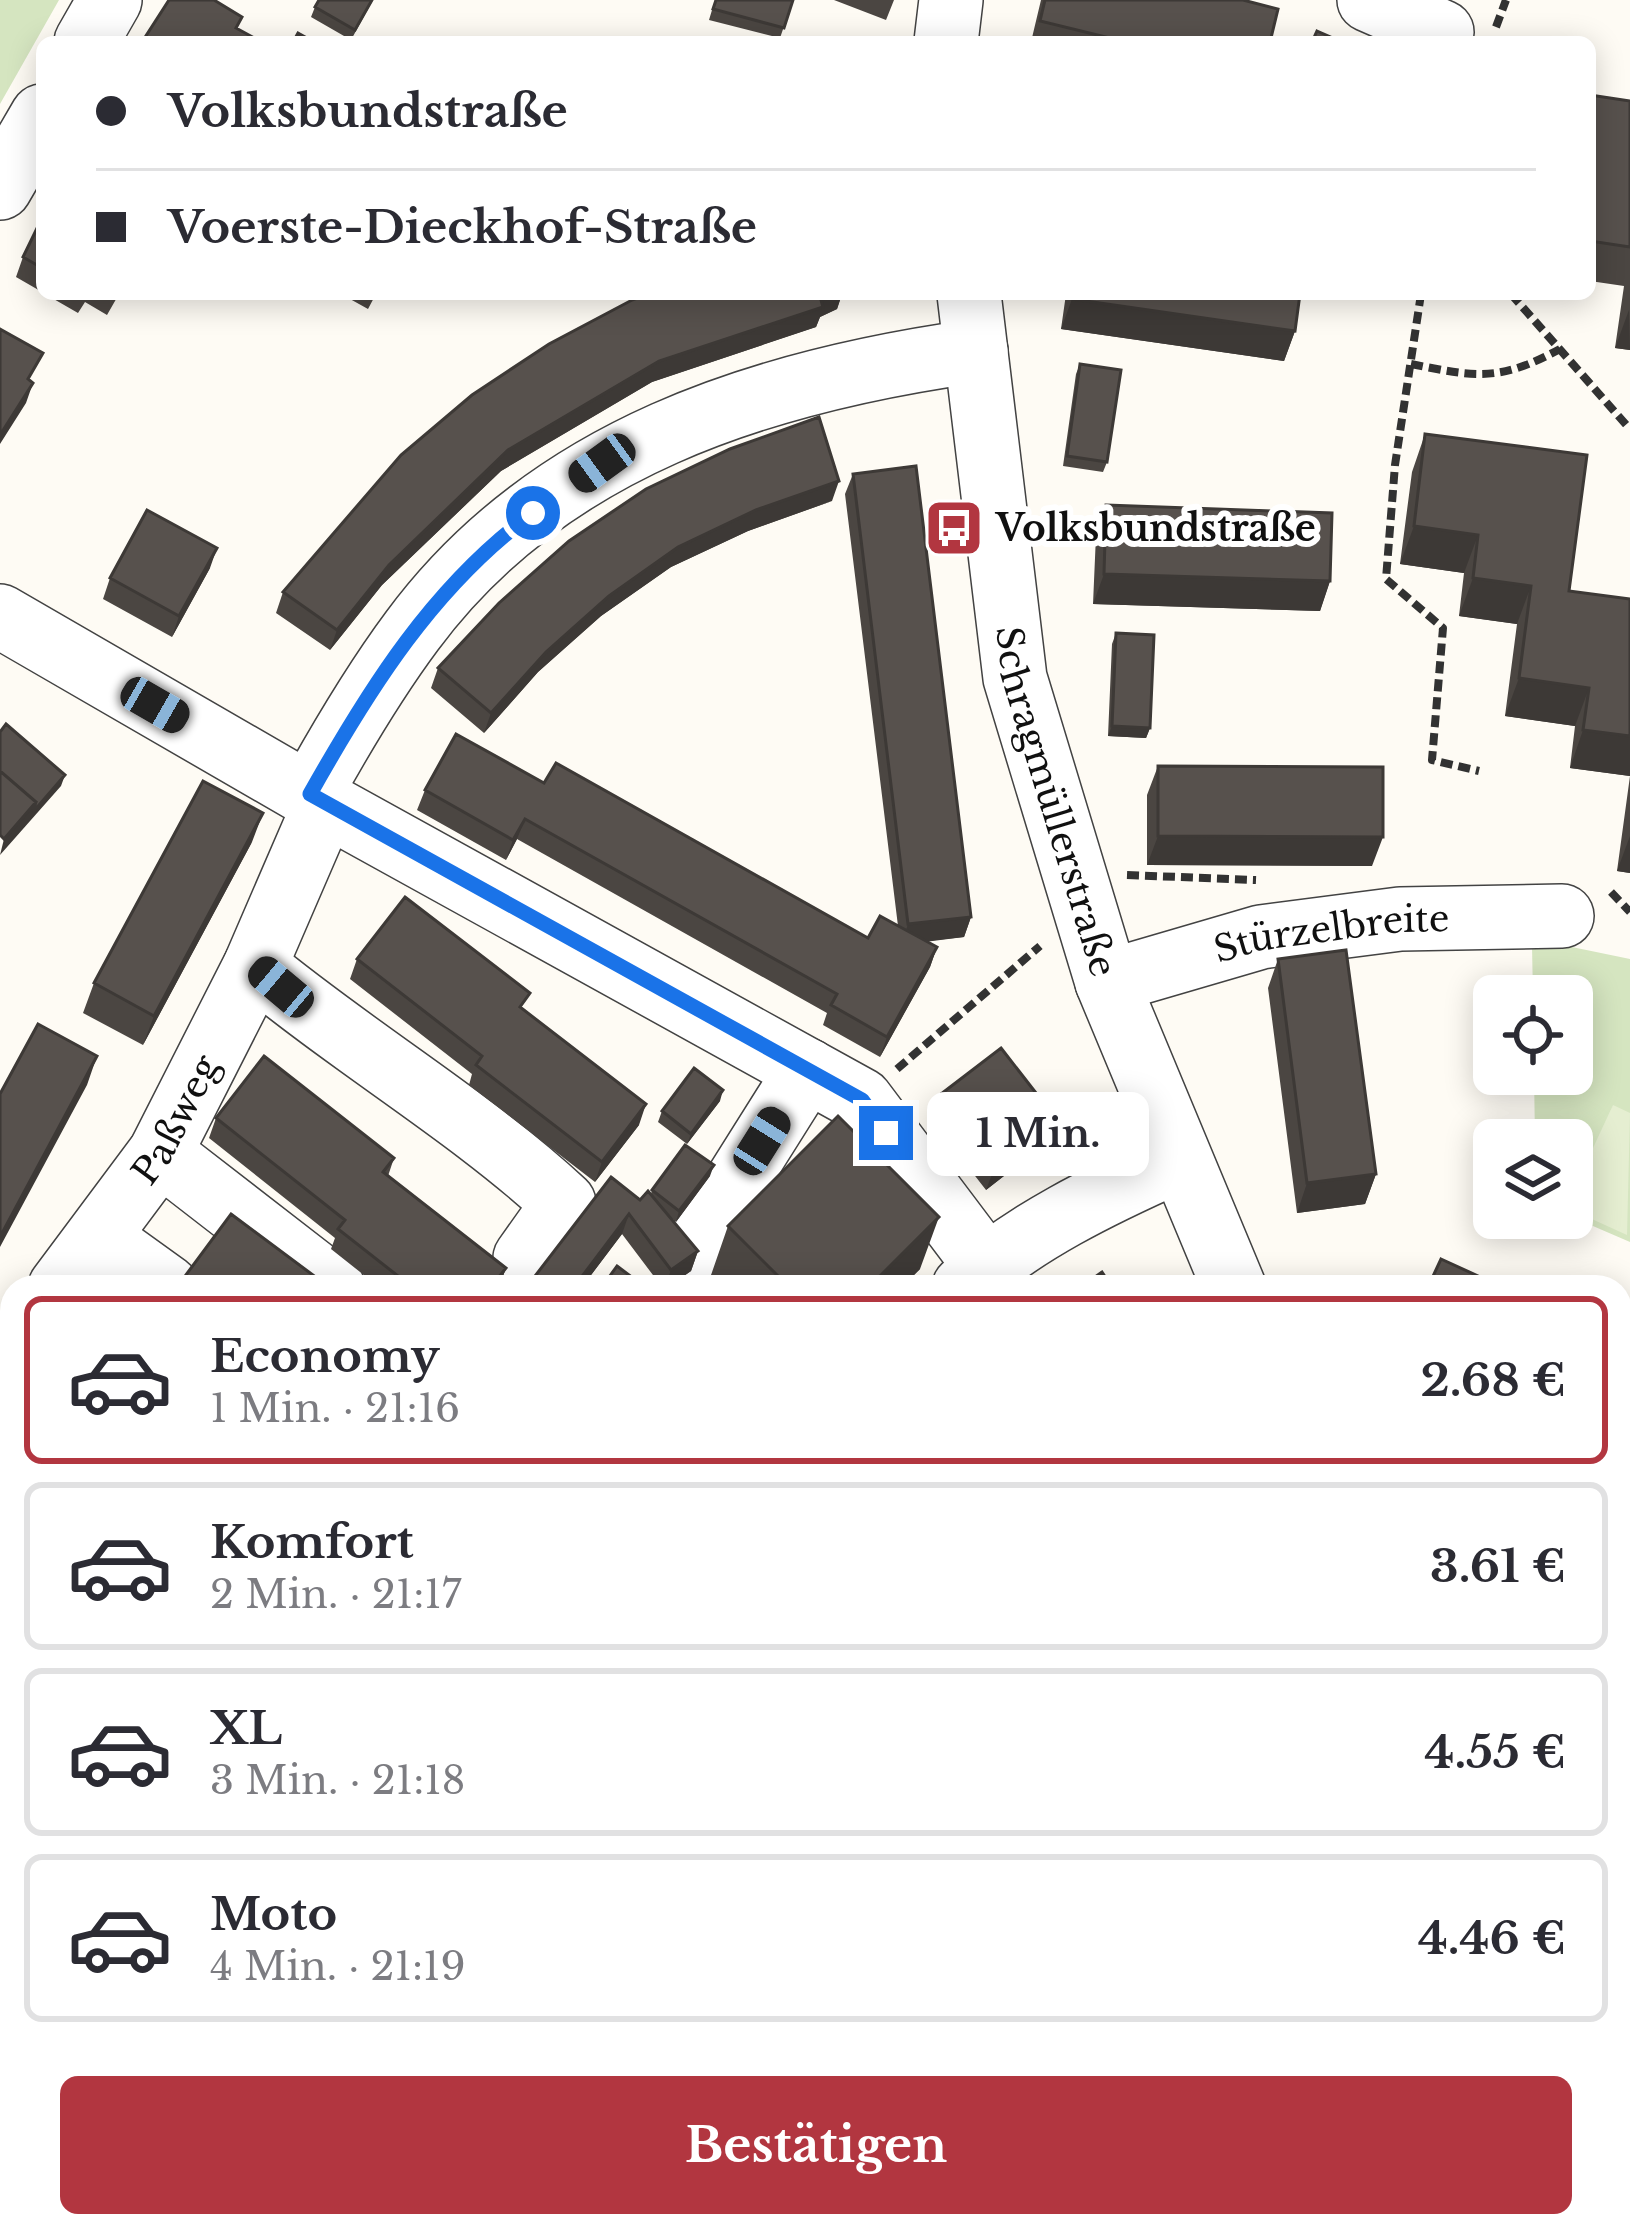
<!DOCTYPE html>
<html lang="de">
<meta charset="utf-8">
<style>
body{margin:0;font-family:"Libre Baskerville",serif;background:#f2f2f3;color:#2b2b33;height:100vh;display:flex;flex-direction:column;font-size:45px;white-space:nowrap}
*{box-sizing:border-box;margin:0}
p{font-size:39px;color:#7c7c81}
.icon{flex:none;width:66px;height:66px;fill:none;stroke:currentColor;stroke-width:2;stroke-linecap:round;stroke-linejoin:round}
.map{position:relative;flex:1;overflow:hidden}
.details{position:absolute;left:0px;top:1275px;width:1632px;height:963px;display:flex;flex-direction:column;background:#fff;border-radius:36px 36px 0 0;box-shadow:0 6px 30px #0003}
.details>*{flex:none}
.banner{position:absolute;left:36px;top:36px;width:1560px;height:264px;border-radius:18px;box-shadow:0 6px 30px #0003;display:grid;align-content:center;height:264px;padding:0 60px;background:#fff}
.controls{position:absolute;left:1473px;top:975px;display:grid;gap:24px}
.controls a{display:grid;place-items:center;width:120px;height:120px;border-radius:18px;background:#fff;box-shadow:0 6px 30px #0003;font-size:60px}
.end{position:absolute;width:54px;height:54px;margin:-27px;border:15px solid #1a73e8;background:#fff;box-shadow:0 0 0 6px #fff}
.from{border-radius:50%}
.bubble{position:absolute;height:84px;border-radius:18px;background:#fff;box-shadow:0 6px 30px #0003;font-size:39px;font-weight:700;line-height:84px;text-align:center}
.car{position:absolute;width:36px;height:72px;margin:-36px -18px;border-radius:15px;box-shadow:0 0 9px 3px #0007;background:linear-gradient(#222 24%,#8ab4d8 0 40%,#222 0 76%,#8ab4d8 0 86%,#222 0)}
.banner b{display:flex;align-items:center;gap:42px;height:114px;font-size:45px}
.banner b+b{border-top:3px solid #e1e1e2}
.banner i{width:30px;height:30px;background:#2b2b33}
ul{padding:21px 0 0;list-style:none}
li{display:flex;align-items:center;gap:36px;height:168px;margin:0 24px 18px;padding:0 36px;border:6px solid #e1e1e2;border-radius:18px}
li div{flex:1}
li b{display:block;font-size:45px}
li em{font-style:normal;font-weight:700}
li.current{border-color:#b23640}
li>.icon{width:108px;height:108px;stroke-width:1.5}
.cta{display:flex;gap:24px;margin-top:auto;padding:24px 60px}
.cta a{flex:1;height:138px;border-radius:18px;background:#b23640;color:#fff;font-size:48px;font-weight:700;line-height:138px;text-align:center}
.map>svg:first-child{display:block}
</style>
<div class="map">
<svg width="1630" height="2236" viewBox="0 0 1630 2236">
<rect width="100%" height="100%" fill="#fefbf4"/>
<!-- green -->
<path fill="#d5e5c0" d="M0,0H59L0,104Z
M1532,946H1567L1630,959V1242L1572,1217V1140H1535L1534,1074H1572V996H1533Z"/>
<!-- pitch -->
<path fill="#e5eed1" d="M1613,1105L1630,1113L1627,1235L1572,1210V1193Z"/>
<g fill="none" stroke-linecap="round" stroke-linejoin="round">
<!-- minor casing -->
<g stroke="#434343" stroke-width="66">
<g id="minor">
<path d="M1369,0L1442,32"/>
<path d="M86,42L110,0"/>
<path d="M946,42L951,0"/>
<path d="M0,188L42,116"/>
<path id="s1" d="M969,294L1015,678L1107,982L1234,1287"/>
<path d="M0,616L325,804L861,1100L986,1266"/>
<path d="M310,794C341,738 374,682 412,631C547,448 762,381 976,351"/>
<path d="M255,966C355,1049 469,1115 564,1203L525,1258"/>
<path id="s2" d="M1107,982L1261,937L1400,919L1562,916"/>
<path d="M160,1153L333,1287"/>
<path d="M99,1238L167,1287"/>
<path d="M695,1248L807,1070"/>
<path id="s3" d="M60,1287L160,1153L255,966L325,804"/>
<path d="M964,1287C1021,1233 1105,1193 1177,1161"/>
<path d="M0,1360L12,1345"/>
<path d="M0,1705L12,1711"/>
<path d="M1620,1761L1630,1770"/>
</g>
</g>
<!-- major casing -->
<g stroke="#212121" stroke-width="69">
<path id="major" d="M0,2162L12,2166
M209,2226L244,2236"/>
</g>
<!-- path -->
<path stroke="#323232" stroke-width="8" stroke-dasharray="12 6" stroke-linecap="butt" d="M1496,27L1506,0
M1421,294L1395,465L1386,579L1443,628L1432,760L1479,771
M1511,294L1630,429
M1411,364C1476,377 1499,382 1560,349
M1127,875L1256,880
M1611,892L1630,912
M897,1069L1040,946
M1620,1470L1630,1448
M1141,2226L1148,2236
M740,2236L742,2226
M781,2236L786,2226
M884,2236V2226
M1167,2236L1196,2226"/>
<!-- minor -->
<use href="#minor" stroke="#fff" stroke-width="63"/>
<!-- major -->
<use href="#major" stroke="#eaca77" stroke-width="66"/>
</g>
<!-- wall -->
<path fill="#4b4642" d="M373,0L351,40L311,17L315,7Z
M715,0H793L780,38L709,20Z
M834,0H894L886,20Z
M1041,0H1243L1270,42H1031Z
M1590,95L1630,101V350L1615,348L1624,286L1590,281Z
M42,218V292L16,277L23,257Z
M45,294H119L107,315L85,302L78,313Z
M341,294H376L368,309Z
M648,294H842L837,309L820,317L816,327L652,382L501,471L382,585L330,650L276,613L283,592Z
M1066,294H1300L1295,331L1284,361L1061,329Z
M1080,364L1107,462L1103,472L1063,466L1076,374Z
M1425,434L1569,591L1630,599V776L1570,768L1575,726L1505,716L1517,624L1459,616L1464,573L1400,564L1412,472Z
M853,474L971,917L964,937L927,941L937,947L930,967L880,1057L823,1025L827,1013L517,839L506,860L417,810L425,790L544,783L868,938L898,926L845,494Z
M832,501L748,531L671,567L601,616L538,672L484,733L431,688L438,668L499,603Z
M1106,505L1330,581L1320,611L1093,604L1096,535Z
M210,568L172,637L103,599L110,578Z
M1116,633L1150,728L1146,738L1108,736L1112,644Z
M1158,766L1372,866L1147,865V795Z
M1630,776V873L1617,871Z
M252,842L143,1045L83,1013L94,983Z
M357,959L524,1010L639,1125L595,1182L469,1085L472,1074L350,979Z
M1278,959L1376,1174L1365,1204L1297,1213L1268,988Z
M937,1097L1050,1140L986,1190L930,1118Z
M720,1101L687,1144L658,1122L662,1111Z
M216,1118L394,1158L388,1176L506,1268L499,1287H379L331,1249L335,1238L209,1138Z
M710,1176L676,1222L670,1217L698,1251L691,1271L668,1287H662L622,1234L582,1287H530L532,1280L651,1194L652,1190Z
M728,1226L920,1269L902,1287H718L710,1278Z
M12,1509V1579L0,1573V1539Z
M1630,1638V1658L1624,1655Z"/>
<!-- shaded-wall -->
<path fill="#3d3936" d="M833,294H842L837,309L820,317L816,327L652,382L501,471L382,585L330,650L337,630L389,565L508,450L659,361Z
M1072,299L1295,331L1284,361L1061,329Z
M1629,310L1630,350L1615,348Z
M33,383L26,403L0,444V435Z
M839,481L832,501L748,531L671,567L601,616L538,672L484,733L491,713L546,652L609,596L678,547L756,510Z
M1414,526L1478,535L1464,573L1400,564Z
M217,548L210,568L172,637L179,616Z
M1104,574L1330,581L1320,611L1093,604Z
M1473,578L1531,586L1517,624L1459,616Z
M1519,678L1589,688L1575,726L1505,716Z
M1112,726L1150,728L1146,738L1108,736Z
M1583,730L1630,736V776L1570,768Z
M65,775L61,786L0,855L4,839L36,802Z
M263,813L252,842L143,1045L154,1016Z
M525,819L517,839L506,860L513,840Z
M1158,836L1383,837L1372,866L1147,865Z
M1630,836V873L1617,871Z
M971,917L964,937L901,945L908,924Z
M937,947L930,967L880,1057L887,1037Z
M97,1056L87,1085L0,1247V1237Z
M723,1090L720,1101L687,1144L691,1134Z
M646,1104L639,1125L595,1182L602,1162Z
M1057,1120L1050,1140L986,1190L994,1169Z
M714,1165L710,1176L676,1222L679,1211Z
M1376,1174L1365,1204L1297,1213L1307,1183Z
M629,1214L622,1234L582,1287H574Z
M939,1217L920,1269L902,1287H869Z
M698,1251L691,1271L668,1287H665L671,1270Z
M506,1268L499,1287H491Z
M12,1994V2004L0,2030V2023Z
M1630,2046V2054L1621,2060L1625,2050Z"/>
<!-- building -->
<path fill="#57514d" stroke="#3d3936" stroke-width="3" d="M169,0H214L242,17L236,28L260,41L142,42Z
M319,0H372L355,30L315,7Z
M716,0H793L784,28L713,9Z
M1045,0H1243L1278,9L1270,42H1126L1040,21Z
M1317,31L1333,38L1332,42H1312Z
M298,33L314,42H293Z
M1590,95L1630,101V247L1590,241Z
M42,218V268L23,257Z
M648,294H833L821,300L823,307L659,361L508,450L389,565L337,630L283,592L401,455L472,395L549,344L632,300Z
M1072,294H1300L1295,331L1072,299Z
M0,329L43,353L28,379L33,383L0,435Z
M1080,364L1121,370L1107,462L1067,456Z
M819,417L839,481L756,510L678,547L609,596L546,652L491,713L438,668L499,603L569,541L646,489L730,449Z
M1425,434L1587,455L1569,591L1630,599V736L1583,730L1589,688L1519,678L1531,586L1473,578L1478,535L1414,526Z
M916,466L971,917L908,924L853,474Z
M1106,505L1332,513L1330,581L1104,574Z
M147,510L217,548L179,616L110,578Z
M1116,633L1154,635L1150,728L1112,726Z
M6,724L65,775L33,812L36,802L0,771V732Z
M456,734L544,783L556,763L868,938L880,916L937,947L887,1037L831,1005L837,994L525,819L513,840L425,790Z
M1158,766L1383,767V837L1158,836Z
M0,771L36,802L4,839L0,835Z
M203,781L263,813L154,1016L94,983Z
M405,897L530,993L520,1007L646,1104L602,1162L476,1065L482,1056L357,959Z
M1346,950L1376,1174L1307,1183L1278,959Z
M38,1024L97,1056L0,1237V1094Z
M1001,1048L1057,1120L994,1169L937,1097Z
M264,1056L394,1158L383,1172L506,1268L491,1287H412L338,1229L345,1220L216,1118Z
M694,1068L723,1090L691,1134L662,1111Z
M838,1116L939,1217L869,1287H789L728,1226Z
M685,1145L714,1165L679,1211L652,1190Z
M611,1177L640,1200L648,1191L698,1251L671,1270L629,1214L574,1287H541L532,1280Z
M231,1214L329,1287H177Z
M1441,1259L1502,1287H1428Z
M617,1266L645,1287H602Z
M1102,1272L1112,1287H1081Z
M1620,1341L1630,1345L1620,1367Z
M0,1880L12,1885V1994L6,2008L0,2006Z
M1627,1959L1630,1963V2046L1625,2050L1620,2044V1963Z
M1,2189L12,2194V2226H79L100,2236H0Z"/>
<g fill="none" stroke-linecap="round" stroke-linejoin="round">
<!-- route -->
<path stroke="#1a73e8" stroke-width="15" d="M533,513C434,585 369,689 310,794L862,1100L886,1133"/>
</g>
<!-- icons -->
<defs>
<g id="bus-square" transform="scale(3)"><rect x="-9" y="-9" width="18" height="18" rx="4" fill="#b23640" stroke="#fff"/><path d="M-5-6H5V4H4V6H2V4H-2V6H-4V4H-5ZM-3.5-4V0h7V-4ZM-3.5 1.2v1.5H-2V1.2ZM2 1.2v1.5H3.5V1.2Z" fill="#fff"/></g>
</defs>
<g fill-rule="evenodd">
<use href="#bus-square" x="954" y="528"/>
</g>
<g text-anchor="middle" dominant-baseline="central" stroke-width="12" stroke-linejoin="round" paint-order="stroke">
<!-- poi labels -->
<g font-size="36" font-weight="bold" fill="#101010" stroke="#fff" text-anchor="start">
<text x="996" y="528">Volksbundstraße</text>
</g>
<!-- street labels -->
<g font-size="36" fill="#101010" stroke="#fff">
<text stroke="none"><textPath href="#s1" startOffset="516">Schragmüllerstraße</textPath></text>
<text stroke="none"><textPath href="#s2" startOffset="231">Stürzelbreite</textPath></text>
<text stroke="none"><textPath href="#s3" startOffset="204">Paßweg</textPath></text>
</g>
</g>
</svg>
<div class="controls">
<a><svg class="icon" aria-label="locate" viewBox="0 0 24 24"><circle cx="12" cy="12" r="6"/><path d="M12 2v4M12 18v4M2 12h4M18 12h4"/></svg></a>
<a><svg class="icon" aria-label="layers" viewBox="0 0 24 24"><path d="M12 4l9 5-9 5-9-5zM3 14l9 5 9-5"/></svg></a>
</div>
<i class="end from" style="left:533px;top:513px"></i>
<i class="end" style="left:886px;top:1133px"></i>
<div class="bubble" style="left:927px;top:1092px;width:222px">1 Min.</div>
<i class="car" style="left:602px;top:463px;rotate:234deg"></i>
<i class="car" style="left:155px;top:705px;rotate:120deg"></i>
<i class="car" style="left:281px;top:987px;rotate:310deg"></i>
<i class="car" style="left:762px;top:1141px;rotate:32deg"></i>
<div class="banner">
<b><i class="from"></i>Volksbundstraße</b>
<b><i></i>Voerste-Dieckhof-Straße</b>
</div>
<section class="details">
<ul>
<li class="current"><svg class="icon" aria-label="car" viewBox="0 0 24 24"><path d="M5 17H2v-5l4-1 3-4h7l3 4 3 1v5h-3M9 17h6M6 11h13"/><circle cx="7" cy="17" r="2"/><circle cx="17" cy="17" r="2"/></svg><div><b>Economy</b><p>1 Min. · 21:16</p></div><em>2.68 €</em></li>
<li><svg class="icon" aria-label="car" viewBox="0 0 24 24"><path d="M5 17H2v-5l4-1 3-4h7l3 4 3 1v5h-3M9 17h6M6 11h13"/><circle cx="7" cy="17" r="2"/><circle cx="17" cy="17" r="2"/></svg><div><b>Komfort</b><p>2 Min. · 21:17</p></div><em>3.61 €</em></li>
<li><svg class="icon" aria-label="car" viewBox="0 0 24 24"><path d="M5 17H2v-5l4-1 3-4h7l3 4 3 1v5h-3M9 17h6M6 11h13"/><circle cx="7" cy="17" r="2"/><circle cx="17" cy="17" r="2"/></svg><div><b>XL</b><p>3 Min. · 21:18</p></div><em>4.55 €</em></li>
<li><svg class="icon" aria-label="car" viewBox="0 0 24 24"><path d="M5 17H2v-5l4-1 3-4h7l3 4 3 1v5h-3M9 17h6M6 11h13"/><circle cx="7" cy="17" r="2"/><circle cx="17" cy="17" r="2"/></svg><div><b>Moto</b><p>4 Min. · 21:19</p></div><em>4.46 €</em></li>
</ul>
<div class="cta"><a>Bestätigen</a></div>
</section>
</div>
